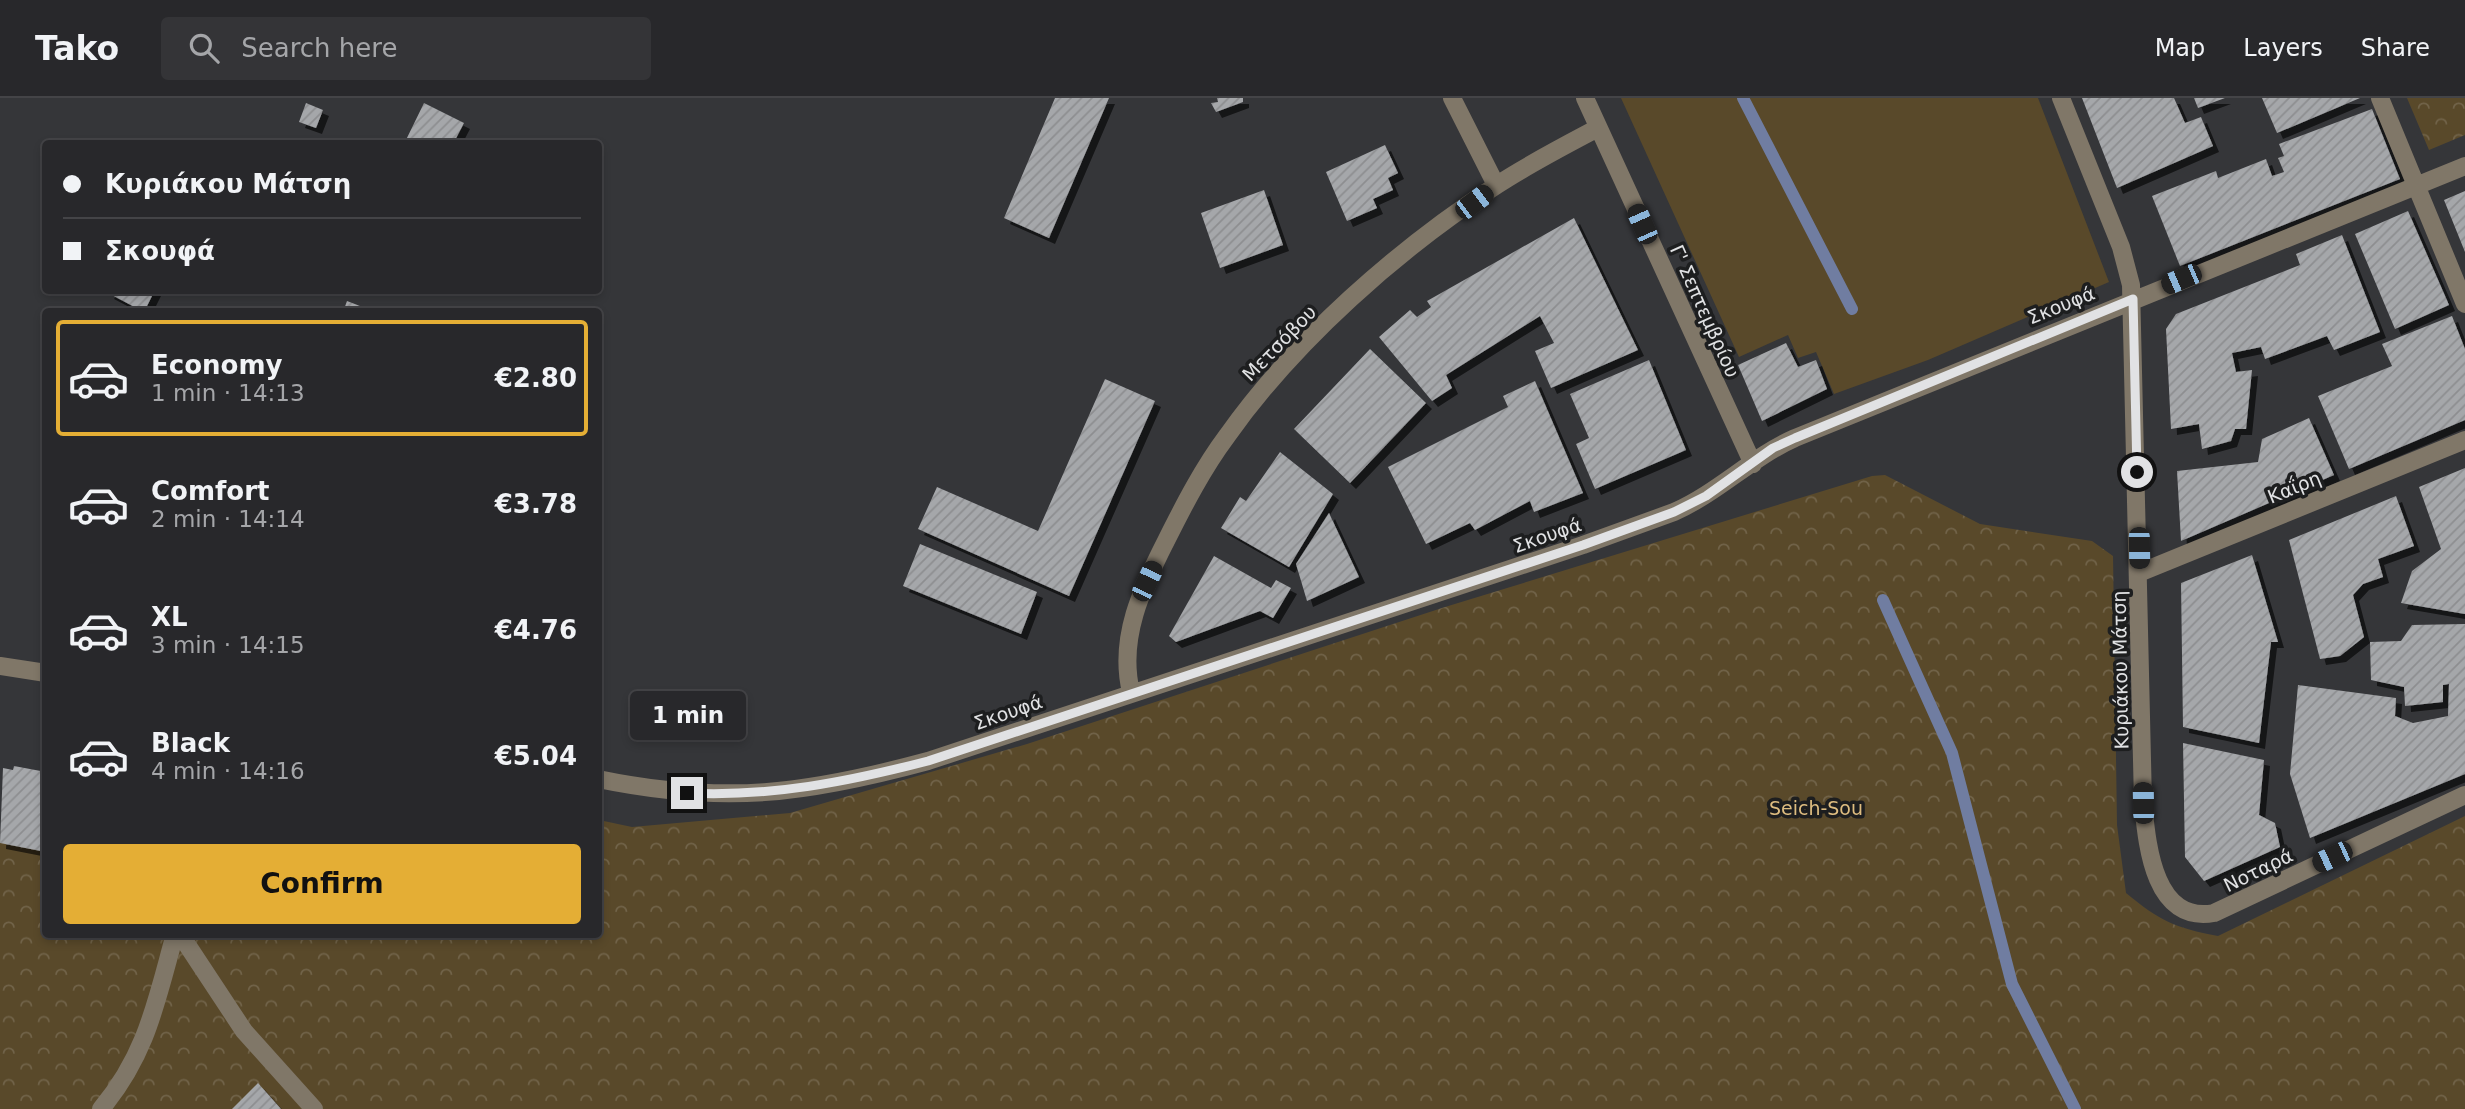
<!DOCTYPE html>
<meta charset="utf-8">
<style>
body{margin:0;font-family:"DejaVu Sans",sans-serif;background:#343437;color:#f1f3f6;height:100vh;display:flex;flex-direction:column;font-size:26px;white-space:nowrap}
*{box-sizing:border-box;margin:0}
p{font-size:23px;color:#a5a6a9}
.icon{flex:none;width:38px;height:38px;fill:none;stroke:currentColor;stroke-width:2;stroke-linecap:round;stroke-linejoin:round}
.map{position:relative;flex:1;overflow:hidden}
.drawer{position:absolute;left:42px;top:210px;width:560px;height:630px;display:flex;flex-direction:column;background:#28282b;border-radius:7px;box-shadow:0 4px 10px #0003,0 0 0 2px #444447}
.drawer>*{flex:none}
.banner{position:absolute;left:42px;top:42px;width:560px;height:154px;border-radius:7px;box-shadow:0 4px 10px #0003,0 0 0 2px #444447;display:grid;align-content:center;height:154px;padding:0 21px;background:#28282b}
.end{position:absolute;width:32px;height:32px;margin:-16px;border:9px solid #e1e2e4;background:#111;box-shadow:0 0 0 4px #111}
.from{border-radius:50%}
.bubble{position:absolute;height:49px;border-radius:7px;background:#28282b;box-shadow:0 4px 10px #0003,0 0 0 2px #444447;font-size:23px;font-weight:700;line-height:49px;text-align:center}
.car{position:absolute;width:21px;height:42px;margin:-21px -10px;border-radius:9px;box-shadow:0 0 5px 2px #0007;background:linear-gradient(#222 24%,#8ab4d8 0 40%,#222 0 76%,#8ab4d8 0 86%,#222 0)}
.banner b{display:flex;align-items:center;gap:24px;height:66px;font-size:26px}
.banner b+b{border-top:2px solid #444447}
.banner i{width:18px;height:18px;background:#f1f3f6}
ul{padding:12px 0 0;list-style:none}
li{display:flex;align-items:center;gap:21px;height:116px;margin:0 14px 10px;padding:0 7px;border:4px solid transparent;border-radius:7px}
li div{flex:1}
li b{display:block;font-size:26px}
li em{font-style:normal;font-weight:700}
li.selected{border-color:#e4ae35}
li>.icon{width:63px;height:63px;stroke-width:1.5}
.cta{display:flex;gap:14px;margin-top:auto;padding:14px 21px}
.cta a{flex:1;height:80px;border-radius:7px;background:#e4ae35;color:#111;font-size:28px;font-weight:700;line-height:80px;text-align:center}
header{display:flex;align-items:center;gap:42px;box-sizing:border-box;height:98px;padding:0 35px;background:#28282b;border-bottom:2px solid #444447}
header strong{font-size:33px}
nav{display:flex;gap:38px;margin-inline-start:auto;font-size:24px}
.search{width:490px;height:63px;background:#343437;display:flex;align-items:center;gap:18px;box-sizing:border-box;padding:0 24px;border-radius:7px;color:#a5a6a9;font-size:26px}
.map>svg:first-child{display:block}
</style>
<header>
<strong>Tako</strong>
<div class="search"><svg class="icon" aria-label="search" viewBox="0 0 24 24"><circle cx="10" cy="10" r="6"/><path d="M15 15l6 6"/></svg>Search here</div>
<nav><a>Map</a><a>Layers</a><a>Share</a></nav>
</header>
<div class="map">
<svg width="2465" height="1011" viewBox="0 0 2465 1011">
<defs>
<pattern id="forest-crowns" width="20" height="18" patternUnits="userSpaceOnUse" patternTransform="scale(1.75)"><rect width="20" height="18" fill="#59492a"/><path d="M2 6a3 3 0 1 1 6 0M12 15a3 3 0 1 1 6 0" fill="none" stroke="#716349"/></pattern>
<pattern id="building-hatch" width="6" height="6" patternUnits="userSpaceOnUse" patternTransform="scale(1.75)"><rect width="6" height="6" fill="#a5a7aa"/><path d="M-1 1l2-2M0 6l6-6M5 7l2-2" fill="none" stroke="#8d8e90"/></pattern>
<filter id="shadow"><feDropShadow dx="6" dy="6" stdDeviation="0" flood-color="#0009"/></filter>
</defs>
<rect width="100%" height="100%" fill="#353639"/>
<!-- grass -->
<path fill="#59492a" d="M1621,0H2038L2109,184L1928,262L1834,296L1816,254L1798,260L1788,237L1739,259Z"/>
<!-- forest -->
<path fill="url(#forest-crowns)" d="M2407,0H2465V37L2429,52Z
M1885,377L1980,426L2092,443L2113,458L2117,727L2126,795C2160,823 2175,830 2218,838L2465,718V1011H0V742L45,723L46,836H598L599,722L632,729L790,715L1027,646L1445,509L1872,378Z"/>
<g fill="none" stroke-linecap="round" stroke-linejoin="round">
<!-- stream -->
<path stroke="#707da1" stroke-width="12" d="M1743,0L1852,211
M1883,502L1952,655L2012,886L2075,1011"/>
</g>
<!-- building -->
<path fill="url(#building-hatch)" filter="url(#shadow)" d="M1055,0H1109L1049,140L1004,120Z
M1217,0H1243V4L1216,14L1211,5L1218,4Z
M2082,0H2174L2185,25L2201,19L2213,48L2117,90Z
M2194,0H2225L2198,10Z
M2262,0H2360L2277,35Z
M306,5L323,12L316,30L299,24Z
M424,5L464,25L453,46H404Z
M2372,11L2400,81L2180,168L2152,98L2216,73L2218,80L2266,61L2272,78L2284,74L2278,60L2284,58L2279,46Z
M1385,47L1398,75L1388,80L1393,92L1373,101L1377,110L1347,123L1326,74Z
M1264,92L1283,147L1220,170L1201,115Z
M2465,93V154L2444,102Z
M2408,113L2449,207L2395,231L2355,136Z
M1574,120L1638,252L1551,290L1535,253L1554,245L1540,218L1446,277L1452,290L1432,303L1379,239L1410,212L1417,219L1431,209L1427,203Z
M2342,137L2380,234L2334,252L2327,238L2265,261L2261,249L2232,255L2236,274L2252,272L2246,331H2235L2231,343L2202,351L2199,326L2171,331L2166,231L2176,216L2300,167L2296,156Z
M110,192H155L144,214L108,195Z
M347,203L373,213V214H343Z
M2452,218L2465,251V322L2349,371L2318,298L2392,268L2382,246Z
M1786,245L1798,269L1816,262L1827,291L1762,323L1738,267Z
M1370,251L1426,305L1350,385L1294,331Z
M1649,262L1686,352L1595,391L1576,346L1589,340L1570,296Z
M1105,281L1155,303L1069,498L918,431L937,389L1038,433Z
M1535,283L1583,395L1534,414L1530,403L1475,432L1470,425L1426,446L1388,369L1508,309L1503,298Z
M2309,320L2334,377L2181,443L2177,373L2258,364L2262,341Z
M1280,354L1333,396L1289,469L1221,430L1240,399L1246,403Z
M2465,370V516L2401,505L2412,473L2441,451L2419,389Z
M2396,398L2414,448L2378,461L2383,479L2363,486L2353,497L2364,539L2340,558L2320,561L2289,442Z
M1329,415L1359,479L1307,503L1296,466Z
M920,446L1037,494L1021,536L903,488Z
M2252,457L2278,544H2271L2259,645L2183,629L2181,485Z
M1214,458L1271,490L1276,482L1291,490L1273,520L1260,513L1176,544L1169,538Z
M2465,526V676L2310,740L2290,676L2298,587L2396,600L2395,618L2413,625L2448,618L2449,586L2443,587V604L2405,608L2404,589L2371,582L2370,544L2401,543L2412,527Z
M2183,645L2264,662L2259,717L2275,725L2280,749L2204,783L2185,759Z
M14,668L46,674V754L0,745L3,670L13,672Z
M258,985L281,1011H232Z"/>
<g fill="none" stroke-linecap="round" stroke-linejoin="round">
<!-- minor -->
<path stroke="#807768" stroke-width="18" d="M1452,0L1496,87
M1585,0L1753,366
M2061,0L2121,149L2131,187L2143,705C2147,745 2153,826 2214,815L2465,697
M2380,0L2465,206
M2139,475L2465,342
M0,568L46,575
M1131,594C1118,540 1142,490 1166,443C1184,407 1203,370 1227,338C1295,242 1398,151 1497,87C1529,66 1564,48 1598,30
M598,681C724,707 806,696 928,663L1583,447L1674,414C1719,394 1752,359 1795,340L2465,68
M180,836L244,933L314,1011
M101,1011C147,956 156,904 175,836"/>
</g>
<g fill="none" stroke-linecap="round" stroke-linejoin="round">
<!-- route -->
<path stroke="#e1e2e4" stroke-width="9" d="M687,695C771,699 847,684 928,663L1583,447L1674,414L1706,398L1773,350L1795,340L2133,201L2137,374"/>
</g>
<g text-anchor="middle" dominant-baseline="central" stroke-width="7" stroke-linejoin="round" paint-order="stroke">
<!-- street labels -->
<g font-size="19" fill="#e1e2e4" stroke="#1d1e1f">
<text transform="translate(2061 207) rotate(-22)">Σκουφά</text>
<text transform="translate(1705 213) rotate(66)">Γ' Σεπτεμβρίου</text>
<text transform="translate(1279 245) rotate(-46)">Μετσόβου</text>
<text transform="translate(2294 389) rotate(-22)">Καΐρη</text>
<text transform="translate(1547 437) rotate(-19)">Σκουφά</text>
<text transform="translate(2120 572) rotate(-91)">Κυριάκου Μάτση</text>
<text transform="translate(1008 614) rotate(-19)">Σκουφά</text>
<text transform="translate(2258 772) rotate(-26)">Νοταρά</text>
</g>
<!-- park labels -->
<g font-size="19" fill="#debd80" stroke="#1d1e1f">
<text x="1816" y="710">Seich-Sou</text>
</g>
</g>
</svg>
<i class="end from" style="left:2137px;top:374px"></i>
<i class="end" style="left:687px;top:695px"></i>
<div class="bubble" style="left:630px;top:593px;width:116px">1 min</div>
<i class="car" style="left:1474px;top:104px;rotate:53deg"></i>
<i class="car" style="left:1642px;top:126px;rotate:336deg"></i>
<i class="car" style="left:2181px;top:181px;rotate:247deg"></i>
<i class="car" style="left:2139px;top:450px;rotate:179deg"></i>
<i class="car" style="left:1147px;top:483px;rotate:25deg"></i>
<i class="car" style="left:2143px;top:705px;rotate:359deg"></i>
<i class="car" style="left:2332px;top:759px;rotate:245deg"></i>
<div class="banner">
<b><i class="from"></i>Κυριάκου Μάτση</b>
<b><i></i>Σκουφά</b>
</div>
<section class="drawer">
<ul>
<li class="selected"><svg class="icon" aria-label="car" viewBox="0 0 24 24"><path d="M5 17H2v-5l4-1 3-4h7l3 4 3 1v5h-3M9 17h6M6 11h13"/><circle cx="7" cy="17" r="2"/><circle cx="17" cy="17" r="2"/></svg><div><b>Economy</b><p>1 min · 14:13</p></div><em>€2.80</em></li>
<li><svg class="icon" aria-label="car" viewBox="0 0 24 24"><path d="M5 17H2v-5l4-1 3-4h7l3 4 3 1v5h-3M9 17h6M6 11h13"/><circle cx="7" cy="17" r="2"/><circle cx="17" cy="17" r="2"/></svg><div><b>Comfort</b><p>2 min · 14:14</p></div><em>€3.78</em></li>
<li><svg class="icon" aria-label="car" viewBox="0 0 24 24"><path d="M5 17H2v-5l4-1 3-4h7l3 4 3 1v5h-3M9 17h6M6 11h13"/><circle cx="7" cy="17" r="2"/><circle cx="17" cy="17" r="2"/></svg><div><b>XL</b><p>3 min · 14:15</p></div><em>€4.76</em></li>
<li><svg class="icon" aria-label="car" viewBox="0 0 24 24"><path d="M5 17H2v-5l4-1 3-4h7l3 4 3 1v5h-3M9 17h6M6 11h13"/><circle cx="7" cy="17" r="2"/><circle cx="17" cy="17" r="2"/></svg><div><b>Black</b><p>4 min · 14:16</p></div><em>€5.04</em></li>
</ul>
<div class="cta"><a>Confirm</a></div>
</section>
</div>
